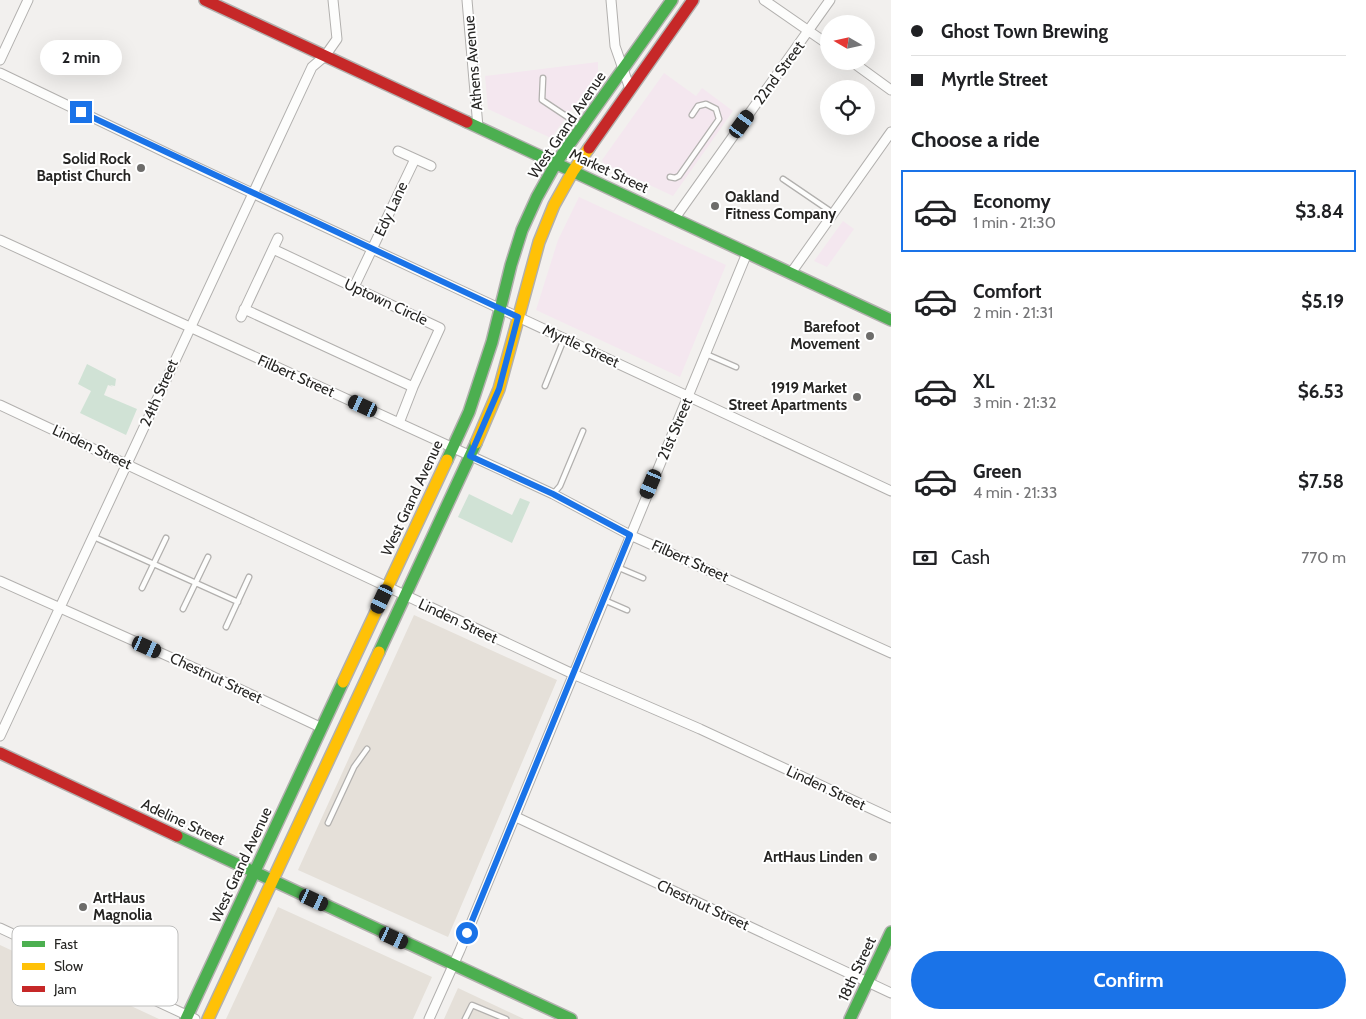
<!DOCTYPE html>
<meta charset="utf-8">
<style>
body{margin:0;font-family:Cabin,sans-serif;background:#f2f2f2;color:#202124;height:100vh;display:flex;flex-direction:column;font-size:19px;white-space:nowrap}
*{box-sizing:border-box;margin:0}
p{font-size:16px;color:#757577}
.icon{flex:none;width:28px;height:28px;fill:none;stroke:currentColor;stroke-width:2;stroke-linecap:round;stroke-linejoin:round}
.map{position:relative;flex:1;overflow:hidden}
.panel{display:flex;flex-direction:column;background:#fff;width:475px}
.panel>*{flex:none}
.top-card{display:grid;align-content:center;height:110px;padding:0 20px;background:#fff}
.needle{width:32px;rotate:279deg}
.tools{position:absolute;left:820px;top:15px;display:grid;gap:10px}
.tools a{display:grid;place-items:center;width:55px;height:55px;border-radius:50%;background:#fff;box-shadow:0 5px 20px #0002;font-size:25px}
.end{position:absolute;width:22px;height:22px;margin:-11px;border:6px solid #1a73e8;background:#fff;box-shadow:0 0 0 2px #fff}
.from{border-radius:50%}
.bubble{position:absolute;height:35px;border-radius:18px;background:#fff;box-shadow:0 5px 20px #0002;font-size:16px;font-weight:800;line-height:35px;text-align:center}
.car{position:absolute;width:15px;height:30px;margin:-15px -8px;border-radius:6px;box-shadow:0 0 4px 1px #0007;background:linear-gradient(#222 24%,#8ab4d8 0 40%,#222 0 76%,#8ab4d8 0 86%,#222 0)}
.top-card b{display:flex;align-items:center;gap:18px;height:48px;font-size:19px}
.top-card b+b{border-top:1px solid #e0e0e0}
.top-card i{width:12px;height:12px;background:#202124}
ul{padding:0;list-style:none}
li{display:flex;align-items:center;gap:15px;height:82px;margin:0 10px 8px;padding:0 10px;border:2px solid transparent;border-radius:0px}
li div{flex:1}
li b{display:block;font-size:19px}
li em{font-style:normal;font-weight:800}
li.on{border-color:#1a73e8}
li>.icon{width:45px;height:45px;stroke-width:1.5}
h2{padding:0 20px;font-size:22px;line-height:60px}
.pay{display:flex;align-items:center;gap:12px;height:55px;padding:0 20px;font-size:19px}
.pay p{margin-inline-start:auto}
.button{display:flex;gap:10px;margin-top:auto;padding:10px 20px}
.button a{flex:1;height:58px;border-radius:30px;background:#1a73e8;color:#fff;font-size:20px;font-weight:800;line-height:58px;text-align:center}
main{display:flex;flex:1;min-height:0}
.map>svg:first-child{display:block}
</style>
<main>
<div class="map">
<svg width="891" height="1019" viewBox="0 0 891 1019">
<rect width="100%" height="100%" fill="#f2f0ee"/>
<!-- commercial -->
<path fill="#f4e7ef" d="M598,62V73L551,138L488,109L485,76Z
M664,73L696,96L702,88L733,111L673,196L603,163L602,160Z
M579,197L726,265L680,377L536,310L558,240Z
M843,221L854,229L827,267L814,261Z"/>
<!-- built -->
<path fill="#e5e0d9" d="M414,615L557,680L448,937L298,870Z
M278,907L432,977L413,1019H226Z
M0,945L159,1019H0Z
M458,988L524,1019H444Z"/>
<!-- green -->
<path fill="#d0e2d5" d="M87,364L116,379L115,386L110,385L113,387L108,385L104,395L137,409L126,435L80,413L91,391L78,384Z
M469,494L512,515L520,498L530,502L512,543L458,517Z"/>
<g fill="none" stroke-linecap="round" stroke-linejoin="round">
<!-- lane casing -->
<g stroke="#b2b0ae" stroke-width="7">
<path id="lane" d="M543,78L542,100L581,126
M670,177L675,178L679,176L719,119L716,109L706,104L698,106L692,115
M783,179L833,213
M706,354L736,367
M545,386L564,339
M553,494L560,486L583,431
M94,537L238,602
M617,567L643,578
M142,588L166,538
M604,600L627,610
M183,609L208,557
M226,627L249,577
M328,823L354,767L367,749
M465,1019L472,1005L506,1019"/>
</g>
<!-- street casing -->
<g stroke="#b2b0ae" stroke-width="11">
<path id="street" d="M467,0L478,127
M611,0L615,46L630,89
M764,0L829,45
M0,60L28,0
M851,61L891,90
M0,73L175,157L891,491
M398,151L431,166
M675,218L830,0
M0,240L484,462L553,494L630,535L891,653
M791,273L891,132
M354,287L415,159
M244,309L413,387L440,328L273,249
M241,317L278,238
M0,405L573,674L700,729L891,818
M399,423L413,387
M0,581L199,670L322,728
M0,736L312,67L325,56L337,39L333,0
M516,817L891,993
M0,928L195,1019
M429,1019L460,950L747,253"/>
</g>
<!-- fast casing -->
<g stroke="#b2b0ae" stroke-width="14">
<path id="fast" d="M467,122L891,320
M447,460L469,412L492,342L511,265L522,230L537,197L556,163L672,0
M379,652L476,443
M177,836L571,1019
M186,1019L343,682
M850,1019L891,932"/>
</g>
<!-- slow casing -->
<g stroke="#b2b0ae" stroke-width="14">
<path id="slow" d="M476,443L499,389L539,242L554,205L573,171L589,148
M343,682L447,460
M208,1019L379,652"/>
</g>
<!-- jam casing -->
<g stroke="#b2b0ae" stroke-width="14">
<path id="jam" d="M205,0L467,122
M589,148L693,0
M0,753L177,836"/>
</g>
<!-- lane -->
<use href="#lane" stroke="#fdfdfc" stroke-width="4.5"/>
<!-- street -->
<use href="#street" stroke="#fdfdfc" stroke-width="9"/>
<!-- fast -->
<use href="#fast" stroke="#4caf50" stroke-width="11"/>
<!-- slow -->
<use href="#slow" stroke="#ffc107" stroke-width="11"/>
<!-- jam -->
<use href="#jam" stroke="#c62828" stroke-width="11"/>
</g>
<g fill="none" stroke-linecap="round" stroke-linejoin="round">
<!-- route -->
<path stroke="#1a73e8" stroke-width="6" d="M81,112L518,317L499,389L470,456L553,494L630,535L467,933"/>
</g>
<!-- markers -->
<g fill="#6d6c6a" stroke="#fff" stroke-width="2">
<circle cx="141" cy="168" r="5"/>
<circle cx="715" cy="206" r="5"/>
<circle cx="870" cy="336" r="5"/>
<circle cx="857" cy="397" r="5"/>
<circle cx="873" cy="857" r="5"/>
<circle cx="83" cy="907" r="5"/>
</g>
<g text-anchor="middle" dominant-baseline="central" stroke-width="4" stroke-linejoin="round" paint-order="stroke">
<!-- street labels -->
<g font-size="15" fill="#262523" stroke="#fff">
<text transform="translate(473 63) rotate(-95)">Athens Avenue</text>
<text transform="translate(779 73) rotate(-54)">22nd Street</text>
<text transform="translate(567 125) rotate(-56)">West Grand Avenue</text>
<text transform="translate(609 171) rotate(25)">Market Street</text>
<text transform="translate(391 209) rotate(-65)">Edy Lane</text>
<text transform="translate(386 302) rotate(25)">Uptown Circle</text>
<text transform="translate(581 346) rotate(25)">Myrtle Street</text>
<text transform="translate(296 376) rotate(24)">Filbert Street</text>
<text transform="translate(159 393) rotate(-66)">24th Street</text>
<text transform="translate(675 429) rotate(-67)">21st Street</text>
<text transform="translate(92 447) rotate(25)">Linden Street</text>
<text transform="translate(412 498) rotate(-65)">West Grand Avenue</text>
<text transform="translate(690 561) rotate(24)">Filbert Street</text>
<text transform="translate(458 621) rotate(25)">Linden Street</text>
<text transform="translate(216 678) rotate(25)">Chestnut Street</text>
<text transform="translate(826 788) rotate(25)">Linden Street</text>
<text transform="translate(183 822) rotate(25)">Adeline Street</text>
<text transform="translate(241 865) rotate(-65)">West Grand Avenue</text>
<text transform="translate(703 905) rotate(25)">Chestnut Street</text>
<text transform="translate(857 969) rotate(-65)">18th Street</text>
</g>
<!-- poi labels -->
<g font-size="15" font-weight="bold" fill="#262523" stroke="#fff" text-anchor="end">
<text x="131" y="159">Solid Rock<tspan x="131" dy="17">Baptist Church</tspan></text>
<text x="725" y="197" text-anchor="start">Oakland<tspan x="725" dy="17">Fitness Company</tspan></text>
<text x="860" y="327">Barefoot<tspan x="860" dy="17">Movement</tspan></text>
<text x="847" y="388">1919 Market<tspan x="847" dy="17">Street Apartments</tspan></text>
<text x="863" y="857">ArtHaus Linden</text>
<text x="93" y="898" text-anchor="start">ArtHaus<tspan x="93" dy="17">Magnolia</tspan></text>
</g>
</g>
<!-- legend -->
<rect x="12" y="926" width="166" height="80" rx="8" fill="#fff" stroke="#bebebd" stroke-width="1"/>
<rect x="22" y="941" width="23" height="6" fill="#4caf50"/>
<rect x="22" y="963" width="23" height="7" fill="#ffc107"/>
<rect x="22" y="986" width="23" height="6" fill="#c62828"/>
<g font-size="14" fill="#262523">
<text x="54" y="949">Fast</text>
<text x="54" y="971">Slow</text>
<text x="54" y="994">Jam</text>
</g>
</svg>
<div class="tools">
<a><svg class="needle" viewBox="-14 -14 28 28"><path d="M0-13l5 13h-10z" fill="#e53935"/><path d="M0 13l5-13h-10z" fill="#757577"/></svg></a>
<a><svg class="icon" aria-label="locate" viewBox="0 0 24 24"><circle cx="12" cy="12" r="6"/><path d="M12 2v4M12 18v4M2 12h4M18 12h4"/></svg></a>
</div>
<i class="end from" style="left:467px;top:933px"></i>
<i class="end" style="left:81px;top:112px"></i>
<div class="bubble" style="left:40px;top:40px;width:82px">2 min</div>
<i class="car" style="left:742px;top:124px;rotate:36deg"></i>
<i class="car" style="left:363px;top:406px;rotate:295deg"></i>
<i class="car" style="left:651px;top:484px;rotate:203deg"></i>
<i class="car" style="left:382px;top:599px;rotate:205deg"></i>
<i class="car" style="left:147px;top:647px;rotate:114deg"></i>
<i class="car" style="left:314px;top:900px;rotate:115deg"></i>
<i class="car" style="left:394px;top:938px;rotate:115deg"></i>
</div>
<section class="panel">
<div class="top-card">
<b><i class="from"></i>Ghost Town Brewing</b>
<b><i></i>Myrtle Street</b>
</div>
<h2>Choose a ride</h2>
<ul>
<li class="on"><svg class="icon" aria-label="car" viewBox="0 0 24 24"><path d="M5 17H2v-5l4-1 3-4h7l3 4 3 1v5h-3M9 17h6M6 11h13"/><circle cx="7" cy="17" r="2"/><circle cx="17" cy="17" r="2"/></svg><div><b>Economy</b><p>1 min · 21:30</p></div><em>$3.84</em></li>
<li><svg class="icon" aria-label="car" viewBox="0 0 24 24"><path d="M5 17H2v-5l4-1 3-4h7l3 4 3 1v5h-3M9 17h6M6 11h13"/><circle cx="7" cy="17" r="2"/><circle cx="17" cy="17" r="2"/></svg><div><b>Comfort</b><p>2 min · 21:31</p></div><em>$5.19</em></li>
<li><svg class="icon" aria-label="car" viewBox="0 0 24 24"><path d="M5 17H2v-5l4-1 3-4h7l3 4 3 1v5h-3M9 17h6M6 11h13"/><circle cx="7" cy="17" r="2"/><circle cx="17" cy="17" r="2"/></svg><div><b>XL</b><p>3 min · 21:32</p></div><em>$6.53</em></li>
<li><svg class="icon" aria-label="car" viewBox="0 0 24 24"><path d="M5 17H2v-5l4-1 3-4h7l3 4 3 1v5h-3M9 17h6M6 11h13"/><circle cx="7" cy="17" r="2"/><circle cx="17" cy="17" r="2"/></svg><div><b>Green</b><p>4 min · 21:33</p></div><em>$7.58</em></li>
</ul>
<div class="pay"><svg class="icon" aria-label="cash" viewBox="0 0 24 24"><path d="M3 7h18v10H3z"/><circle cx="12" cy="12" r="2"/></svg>Cash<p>770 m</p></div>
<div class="button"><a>Confirm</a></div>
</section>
</main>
